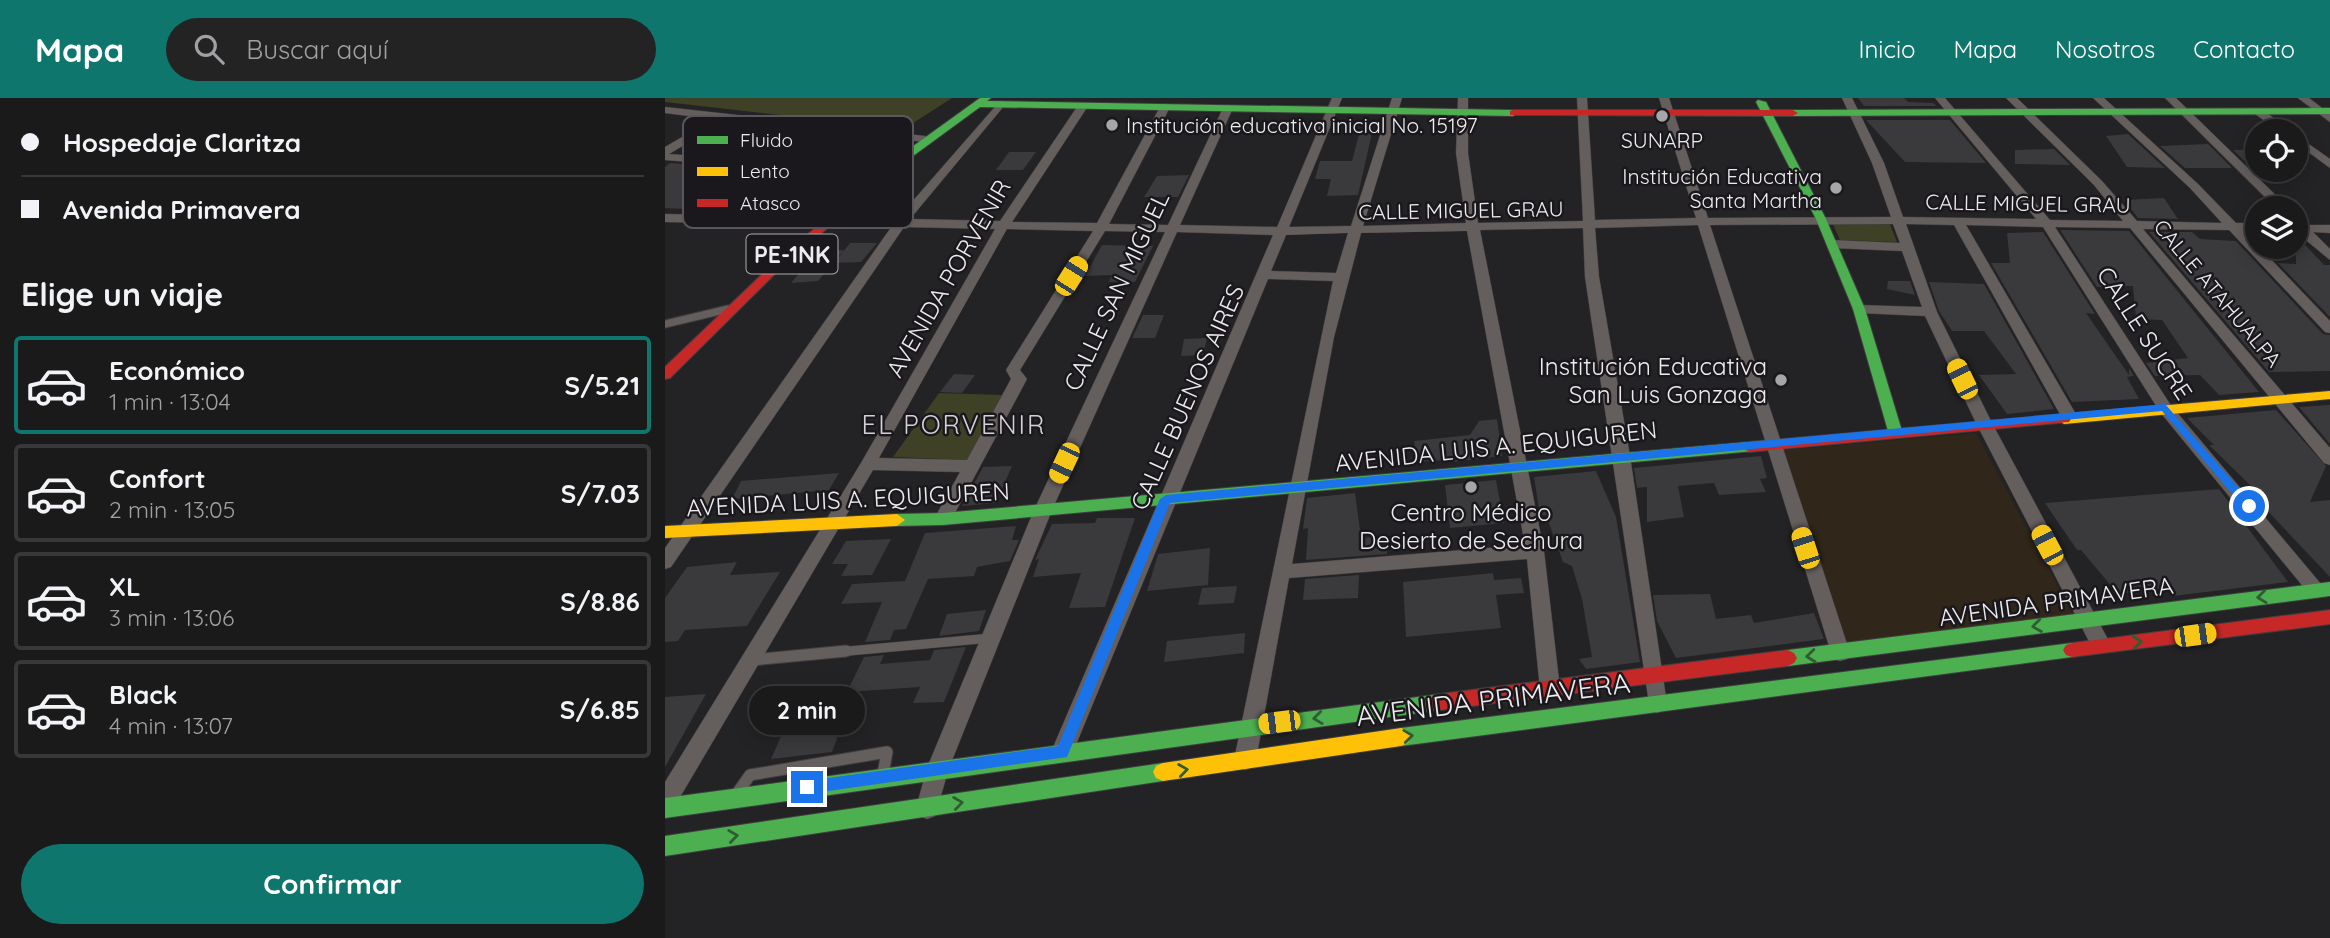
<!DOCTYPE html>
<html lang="es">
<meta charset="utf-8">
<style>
body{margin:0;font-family:Quicksand,sans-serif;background:#232324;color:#f1f3f6;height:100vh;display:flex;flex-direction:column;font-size:26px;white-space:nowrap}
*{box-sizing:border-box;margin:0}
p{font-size:23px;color:#9fa1a3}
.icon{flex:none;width:38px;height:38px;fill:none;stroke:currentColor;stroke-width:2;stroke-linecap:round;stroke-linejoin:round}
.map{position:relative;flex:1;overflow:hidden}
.panel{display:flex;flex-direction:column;background:#1a1a1b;width:665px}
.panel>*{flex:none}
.banner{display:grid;align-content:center;height:154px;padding:0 21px;background:#1a1a1b}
.buttons{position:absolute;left:1580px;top:21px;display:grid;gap:14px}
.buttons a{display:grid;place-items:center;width:63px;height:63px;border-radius:50%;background:#1a1a1b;box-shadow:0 4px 18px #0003,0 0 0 2px #38383a;font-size:35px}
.end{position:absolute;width:32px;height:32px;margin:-16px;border:9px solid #1a73e8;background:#fff;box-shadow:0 0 0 4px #fff}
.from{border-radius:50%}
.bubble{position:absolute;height:49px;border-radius:24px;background:#1a1a1b;box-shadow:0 4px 18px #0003,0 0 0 2px #38383a;font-size:23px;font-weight:700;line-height:49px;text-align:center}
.car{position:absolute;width:21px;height:42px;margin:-21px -10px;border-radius:9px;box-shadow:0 0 5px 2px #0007;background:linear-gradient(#f5c518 24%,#345 0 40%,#f5c518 0 76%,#345 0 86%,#f5c518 0)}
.banner b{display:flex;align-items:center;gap:24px;height:66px;font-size:26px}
.banner b+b{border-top:2px solid #38383a}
.banner i{width:18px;height:18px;background:#f1f3f6}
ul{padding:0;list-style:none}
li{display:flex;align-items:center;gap:21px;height:98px;margin:0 14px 10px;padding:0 7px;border:4px solid #38383a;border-radius:7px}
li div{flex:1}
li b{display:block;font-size:26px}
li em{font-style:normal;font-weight:700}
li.on{border-color:#0f766e}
li>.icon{width:63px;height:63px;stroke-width:1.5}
h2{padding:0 21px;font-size:32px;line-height:84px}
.primary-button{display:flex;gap:14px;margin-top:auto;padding:14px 21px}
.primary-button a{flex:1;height:80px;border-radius:42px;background:#0f766e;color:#fff;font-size:28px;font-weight:700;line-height:80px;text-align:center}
header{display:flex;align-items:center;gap:42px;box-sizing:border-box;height:98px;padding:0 35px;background:#0f766e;color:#fff}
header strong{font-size:33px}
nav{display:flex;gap:38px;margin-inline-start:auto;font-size:24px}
.search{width:490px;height:63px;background:#232324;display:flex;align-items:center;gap:18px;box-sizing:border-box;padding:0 24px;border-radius:38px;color:#9fa1a3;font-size:26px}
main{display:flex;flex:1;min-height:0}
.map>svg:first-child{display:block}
</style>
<header>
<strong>Mapa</strong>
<div class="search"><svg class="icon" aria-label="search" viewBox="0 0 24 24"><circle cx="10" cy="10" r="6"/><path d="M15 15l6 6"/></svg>Buscar aquí</div>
<nav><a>Inicio</a><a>Mapa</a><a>Nosotros</a><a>Contacto</a></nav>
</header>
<main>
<section class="panel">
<div class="banner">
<b><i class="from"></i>Hospedaje Claritza</b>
<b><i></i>Avenida Primavera</b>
</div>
<h2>Elige un viaje</h2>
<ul>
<li class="on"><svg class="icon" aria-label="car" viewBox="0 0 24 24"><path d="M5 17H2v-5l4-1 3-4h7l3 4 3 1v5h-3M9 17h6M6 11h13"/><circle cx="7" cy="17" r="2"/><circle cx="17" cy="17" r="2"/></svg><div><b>Económico</b><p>1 min · 13:04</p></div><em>S/5.21</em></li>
<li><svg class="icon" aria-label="car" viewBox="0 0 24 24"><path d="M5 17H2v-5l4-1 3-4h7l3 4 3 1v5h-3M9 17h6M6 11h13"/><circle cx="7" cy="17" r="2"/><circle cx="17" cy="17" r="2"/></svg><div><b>Confort</b><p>2 min · 13:05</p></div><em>S/7.03</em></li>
<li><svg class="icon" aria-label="car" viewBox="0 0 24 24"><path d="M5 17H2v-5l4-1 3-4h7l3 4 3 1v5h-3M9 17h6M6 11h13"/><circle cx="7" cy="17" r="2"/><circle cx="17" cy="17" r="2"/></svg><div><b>XL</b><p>3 min · 13:06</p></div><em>S/8.86</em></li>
<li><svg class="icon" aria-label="car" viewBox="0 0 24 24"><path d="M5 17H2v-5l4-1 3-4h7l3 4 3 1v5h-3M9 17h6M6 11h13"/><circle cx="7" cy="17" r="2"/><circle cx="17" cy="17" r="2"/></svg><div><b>Black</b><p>4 min · 13:07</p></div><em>S/6.85</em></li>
</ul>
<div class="primary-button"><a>Confirmar</a></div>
</section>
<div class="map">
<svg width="1665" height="840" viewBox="0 0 1665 840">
<rect width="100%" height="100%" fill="#232224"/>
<!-- commercial -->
<path fill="#30261a" d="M1311,335L1409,518L1182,546L1118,352Z"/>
<!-- green -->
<path fill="#3e4126" d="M0,0H287L239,31L0,4Z
M1167,124H1224L1232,144L1175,142Z
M274,295L338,297L302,362L228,359Z"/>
<!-- building -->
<path fill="#3a393b" d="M1193,0H1239L1243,4L1268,5L1272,8H1199Z
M1201,22H1285L1321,65L1240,64Z
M695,32L707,35L693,97L662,98L666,81H650L655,63H687Z
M1463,36L1500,70L1462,69L1441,38Z
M1543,46L1567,70H1520L1495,48Z
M1389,51L1405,67L1350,66V52Z
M1568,52H1592V72H1589Z
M344,54H371L358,72H331Z
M5,65L183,79L159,99H147L126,116L0,110V69Z
M524,77L513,99H479L492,78Z
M1499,100L1513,121L1473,120L1459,102Z
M1395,132L1464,133L1594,294L1554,297L1535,277L1490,278L1481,265L1523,260L1497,222L1471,221L1468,188L1432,189Z
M1378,134L1430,216L1421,215L1464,277V270L1469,278L1462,279L1474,301L1407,304L1326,165H1345L1342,135Z
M1484,134H1527L1535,141L1571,143L1658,236L1665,237V273L1604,274Z
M1631,137L1659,167H1665V219L1613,165L1631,166Z
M185,145H212L196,164L169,165Z
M437,147L488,148L470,184H444L447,177L420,178Z
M179,152L153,183L126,185L153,153Z
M1223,183H1245L1250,197L1222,191Z
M1264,184L1319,186L1389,311L1342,316L1314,277L1351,276L1319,233H1287L1274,213Z
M478,217H499L490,240H467Z
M542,240L538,257L516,258L519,241Z
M289,276L310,277L297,295L275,294Z
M1665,307V346L1634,309Z
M1611,312L1661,368L1645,404L1665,402V479L1580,389L1586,388L1544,347H1549L1522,320Z
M832,321L837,358L778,365L777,362L753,364L749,343L805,337L814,323Z
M1096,358L1102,380L1095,381L1101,394L1054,397L1049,385L1013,388L1019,419L982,424V389L972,390L969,370Z
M347,368L331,405L297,408L318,369Z
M931,373L951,419L975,564L921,571L914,561L927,559L917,501L907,468L898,464L881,417H875L869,379Z
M174,375L164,392L67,401L76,383Z
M831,382L839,425L785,430L780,387Z
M1554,391L1623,484L1508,498L1500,490L1453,496L1416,452H1412L1380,405Z
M690,395L696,440L722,438V456L641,462L643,430L638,431L642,400Z
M432,420H470L440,509L404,510L416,475L368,479L374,461L370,462L387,426L430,425Z
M351,428L347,442H354L345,463L312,469L309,478L263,481L241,531L229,532L225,542L200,544L217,504L176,506L187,486L240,483L260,435Z
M226,441L207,477L176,478L183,466H167L181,443Z
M545,450L543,487L482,493L493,456Z
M72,464L65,477L115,474L82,528L20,532L13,543L0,544V500L22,469Z
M828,475L829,482L856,480L859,495L831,497L836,530L741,539L738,484Z
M694,477L693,500L638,502L640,481Z
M572,488L569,505L533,507L537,490Z
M1045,496L1051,521L1086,517L1089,525L1149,515L1159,541L1011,560L992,523L988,497Z
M321,512L314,533L274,538L282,516Z
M580,535L579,555L499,564L502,543Z
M301,549L279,604L248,605L255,589L182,594L199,559L219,557L215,566L265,562L269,552Z
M41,596L0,669V599Z
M187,601L167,654L106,661L129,608Z"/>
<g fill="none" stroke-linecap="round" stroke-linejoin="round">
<!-- lane-far2 casing -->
<g stroke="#3f3e40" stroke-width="9">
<path id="lane-far2" d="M0,226L63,211"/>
</g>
<!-- lane-far1 casing -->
<g stroke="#3f3e40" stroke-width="10">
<path id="lane-far1" d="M162,555L326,540"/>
</g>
<!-- lane casing -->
<g stroke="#3f3e40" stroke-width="13">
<path id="lane" d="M87,562L181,553
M73,694L85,677L222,654L218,676"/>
</g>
<!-- street casing -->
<g stroke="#3f3e40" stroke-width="1">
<path id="street" d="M667,0H677L624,129L686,128L727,0H737L698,128L801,125L791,55L793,0H803V55L813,125L918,123L912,0H922L930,122L1031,120L994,0H1004L1043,120L1226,119L1207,65L1177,0H1187L1219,65L1238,119L1371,121L1270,0H1280L1385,122L1458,123L1429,87L1341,0H1352L1437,83L1472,123L1557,125L1525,90L1428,0H1439L1533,86L1571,125H1592V133L1578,132L1665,223V235L1660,234L1564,132L1478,131L1665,350V367L1659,365L1465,130L1390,129L1505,306L1661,492L1659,497H1645L1495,314L1378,129L1301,127L1412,318L1404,323L1396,318L1289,127L1241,126L1272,214L1327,325L1446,547L1443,553L1436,555L1429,553L1311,325L1260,218L1194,215L1187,211L1194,207L1257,209L1237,153L1167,150L1161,146L1167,142L1235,145L1228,126L1045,127L1185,555L1182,561L1175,563L1168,561L1033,127L930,130L934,179L965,358L1002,606L999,612L992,615L985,612L920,179L918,130L815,132L879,453L895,591L892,597L885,600L878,597L875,591L862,461L624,480L591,662L588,669L580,672L572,669L569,662L668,183L603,181L408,654L405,661L397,664L389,661L386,654L608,137L512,134L387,412L284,670L270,718L262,721L254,718L251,710L262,670L369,412L500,134L440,133L355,272L362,281L284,426H272L269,421L295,374L208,372L8,711L0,715V684L196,365L330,131L239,129L6,469L0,471V450L227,128L0,124V116L232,121L335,3L339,4V8L245,121L335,123L414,6L418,5L423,8L347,124L432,125L495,9L500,6L505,9L444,126L503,127L558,10L563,7L568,10L515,127L612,129ZM342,131L428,133L341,272L346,281L302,362L214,360ZM802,133L860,447L627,466L669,239L696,135ZM683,135L671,175L606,173L621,137Z
M1500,0H1511L1624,110H1611Z
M1633,0H1644L1665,16V24Z
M0,9L260,38L265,41L260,44L61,22L4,56L218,73L224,76L218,79L0,62V49L48,21L0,15Z
M1590,12H1598L1626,33H1614L1590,16Z
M1631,37L1665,61V70L1631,45Z
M1631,120L1641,127H1665V135L1648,134L1665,151V162L1631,134Z"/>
</g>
<!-- fast casing -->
<g stroke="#3f3e40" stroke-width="2">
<path id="fast" d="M315,0H326L322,3L848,12L853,15L848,18L315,9L248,58H240V54Z
M1093,2L1101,4L1161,121L1200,211L1237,333L1235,336H1225L1223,333L1188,211L1151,121L1091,4Z
M1665,10V16L1128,18L1123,15L1128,12Z
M1084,344L1089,345L1091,349L1089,353L278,427L232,428L224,422L232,416L278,415Z
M1665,484V498L1123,568L1117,565L1114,560L1117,555L1123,552Z
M1407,545L1413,547L1416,552L1413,557L1407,559L736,648L729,645L726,639L729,633L736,630Z
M775,596L782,598L784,604L782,610L775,612L0,720V700Z
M498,665L505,668L508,674L505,680L498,683L0,758V738Z"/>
</g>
<!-- slow casing -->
<g stroke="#3f3e40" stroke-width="2">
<path id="slow" d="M1665,293V301L1399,326L1392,321L1399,316Z
M232,416L240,422L232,428L0,440V428Z
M736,630L743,633L746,639L743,645L736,648L498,683L491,680L488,674L491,668L498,665Z"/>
</g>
<!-- jam casing -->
<g stroke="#3f3e40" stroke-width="2">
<path id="jam" d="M848,12H1128L1133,15L1128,18L845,17V13Z
M240,54L249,56L118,168L5,280L0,281V269L110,164Z
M1399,316L1406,321L1404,324L1084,354L1077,349L1084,344Z
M1665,512V526L1407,559L1401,557L1398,552L1401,547L1407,545Z
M1123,552L1129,555L1132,560L1129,565L1123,568L775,612L768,610L766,604L768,598L775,596Z"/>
</g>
<!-- lane-far2 -->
<use href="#lane-far2" stroke="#645e5d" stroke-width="7"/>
<!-- lane-far1 -->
<use href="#lane-far1" stroke="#645e5d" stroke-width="9"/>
<!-- lane -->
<use href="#lane" stroke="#645e5d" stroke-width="11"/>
<!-- street -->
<use href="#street" fill="#645e5d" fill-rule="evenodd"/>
<!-- fast -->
<use href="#fast" fill="#4caf50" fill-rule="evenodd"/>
<!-- slow -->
<use href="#slow" fill="#ffc107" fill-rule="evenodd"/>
<!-- jam -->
<use href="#jam" fill="#c62828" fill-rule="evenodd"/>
</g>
<!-- one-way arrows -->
<defs><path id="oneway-chevron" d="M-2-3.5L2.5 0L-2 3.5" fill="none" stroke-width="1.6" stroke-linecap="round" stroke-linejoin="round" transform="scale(1.75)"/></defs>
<g stroke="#305c33">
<use href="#oneway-chevron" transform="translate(1597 499) rotate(173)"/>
<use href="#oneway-chevron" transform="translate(1372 528) rotate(172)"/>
<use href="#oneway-chevron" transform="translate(1472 544) rotate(-5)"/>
<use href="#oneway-chevron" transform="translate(1146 558) rotate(174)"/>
<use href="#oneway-chevron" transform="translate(653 620) rotate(173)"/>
<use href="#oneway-chevron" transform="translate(743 638) rotate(-7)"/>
<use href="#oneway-chevron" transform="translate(518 672) rotate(-8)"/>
<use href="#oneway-chevron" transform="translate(293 705) rotate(-8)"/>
<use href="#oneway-chevron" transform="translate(68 738) rotate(-8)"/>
</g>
<!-- route -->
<path fill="#1a73e8" d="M1500,306L1588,406V411H1580L1497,313L505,405L402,659L142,696L135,689L142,683L393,648L495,401L501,397Z"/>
<!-- markers -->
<g fill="#a6a5a7" stroke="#1a181c" stroke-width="2.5">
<circle cx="997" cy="18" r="7"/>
<circle cx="447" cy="27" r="7"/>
<circle cx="1171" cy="90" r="7"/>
<circle cx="1116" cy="282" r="7"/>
<circle cx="806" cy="389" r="7"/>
</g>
<g text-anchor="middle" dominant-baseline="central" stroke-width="5" stroke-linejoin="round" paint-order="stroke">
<!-- far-poi labels -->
<g font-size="21" fill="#ecebee" stroke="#1a181c" text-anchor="start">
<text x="461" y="27">Institución educativa inicial No. 15197</text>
<text x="997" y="42" text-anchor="middle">SUNARP</text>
<text x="1157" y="78" text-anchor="end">Institución Educativa<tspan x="1157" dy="24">Santa Martha</tspan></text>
</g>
<!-- far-street labels -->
<g font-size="21" fill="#ecebee" stroke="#1a181c">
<text transform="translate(1363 105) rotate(1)">CALLE MIGUEL GRAU</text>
<text transform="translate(796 112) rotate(-1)">CALLE MIGUEL GRAU</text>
<text transform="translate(1553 195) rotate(50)">CALLE ATAHUALPA</text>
</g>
<!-- shield labels -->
<rect fill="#1a181c" stroke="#adacaf" stroke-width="2" x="81.5" y="136.5" width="91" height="39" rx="5"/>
<g font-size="23" font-weight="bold" fill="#ecebee">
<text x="127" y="156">PE-1NK</text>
</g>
<!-- street labels -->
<g font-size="24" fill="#ecebee" stroke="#1a181c">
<text transform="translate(283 180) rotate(-60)">AVENIDA PORVENIR</text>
<text transform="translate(451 193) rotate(-65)">CALLE SAN MIGUEL</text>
<text transform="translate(1480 235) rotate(57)">CALLE SUCRE</text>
<text transform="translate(522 299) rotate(-66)">CALLE BUENOS AIRES</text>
<text transform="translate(831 348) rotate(-6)">AVENIDA LUIS A. EQUIGUREN</text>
<text transform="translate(183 401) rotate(-3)">AVENIDA LUIS A. EQUIGUREN</text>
<text transform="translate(1391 503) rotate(-8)">AVENIDA PRIMAVERA</text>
</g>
<!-- poi labels -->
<g font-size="24" fill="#ecebee" stroke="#1a181c" text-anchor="end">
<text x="1102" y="268">Institución Educativa<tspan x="1102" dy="28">San Luis Gonzaga</tspan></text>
<text x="806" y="414" text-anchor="middle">Centro Médico<tspan x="806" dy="28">Desierto de Sechura</tspan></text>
</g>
<!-- neighbourhood labels -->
<g font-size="26" letter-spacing="2" fill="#d3d0d6" stroke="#1a181c">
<text x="289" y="326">EL PORVENIR</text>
</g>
<!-- near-street labels -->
<g font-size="28" fill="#ecebee" stroke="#1a181c">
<text transform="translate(828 601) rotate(-7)">AVENIDA PRIMAVERA</text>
</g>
</g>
<!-- legend -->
<rect x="18" y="18" width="230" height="112" rx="10" fill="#1a181c" stroke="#59575b" stroke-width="2"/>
<rect x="32" y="38" width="31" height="8" fill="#4caf50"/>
<rect x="32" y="69" width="31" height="9" fill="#ffc107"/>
<rect x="32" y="101" width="31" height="8" fill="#c62828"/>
<g font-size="19" fill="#ecebee">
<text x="75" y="49">Fluido</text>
<text x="75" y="80">Lento</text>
<text x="75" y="112">Atasco</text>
</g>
</svg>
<div class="buttons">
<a><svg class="icon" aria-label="locate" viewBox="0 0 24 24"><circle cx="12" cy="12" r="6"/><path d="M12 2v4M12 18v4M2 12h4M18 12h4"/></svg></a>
<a><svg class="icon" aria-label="layers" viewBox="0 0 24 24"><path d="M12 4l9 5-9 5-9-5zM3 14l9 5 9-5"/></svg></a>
</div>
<i class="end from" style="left:1584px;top:408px"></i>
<i class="end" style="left:142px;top:689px"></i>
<div class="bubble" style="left:84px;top:588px;width:116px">2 min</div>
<i class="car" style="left:406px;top:178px;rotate:32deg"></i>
<i class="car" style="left:1297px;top:281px;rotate:334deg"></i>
<i class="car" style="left:399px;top:365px;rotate:205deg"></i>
<i class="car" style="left:1382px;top:447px;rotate:332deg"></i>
<i class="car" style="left:1140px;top:450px;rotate:342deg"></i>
<i class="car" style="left:1530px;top:537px;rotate:82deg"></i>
<i class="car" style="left:614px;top:624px;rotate:263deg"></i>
</div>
</main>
